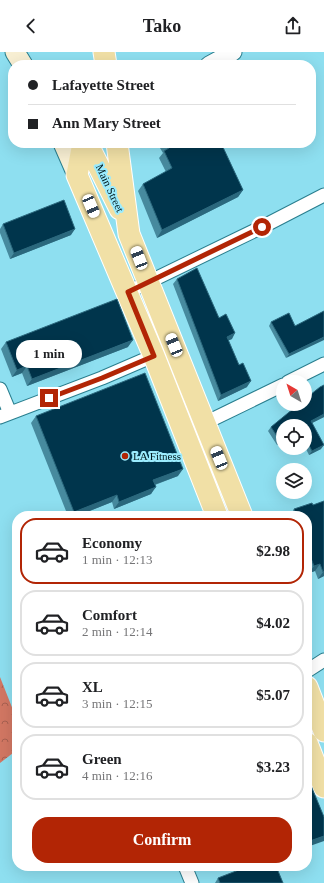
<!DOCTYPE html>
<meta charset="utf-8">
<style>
body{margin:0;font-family:Georgia,serif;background:#f2f2f2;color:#202124;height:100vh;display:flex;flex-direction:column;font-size:15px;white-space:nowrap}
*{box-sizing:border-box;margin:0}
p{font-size:13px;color:#757577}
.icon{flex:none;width:22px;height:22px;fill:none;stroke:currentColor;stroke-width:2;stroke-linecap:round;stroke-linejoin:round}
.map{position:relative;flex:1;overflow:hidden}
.panel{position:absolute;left:12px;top:459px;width:300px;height:360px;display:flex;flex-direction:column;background:#fff;border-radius:16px;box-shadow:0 4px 16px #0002}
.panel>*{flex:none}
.guide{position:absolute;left:8px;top:8px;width:308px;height:88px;border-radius:16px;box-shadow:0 4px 16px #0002;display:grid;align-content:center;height:88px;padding:0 20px;background:#fff}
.needle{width:26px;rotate:321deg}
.controls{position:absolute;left:276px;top:323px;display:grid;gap:8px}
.controls a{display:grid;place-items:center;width:36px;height:36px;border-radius:50%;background:#fff;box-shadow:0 4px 16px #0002;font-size:20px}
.end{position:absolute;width:18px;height:18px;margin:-9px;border:5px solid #b22505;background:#fff;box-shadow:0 0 0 2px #fff}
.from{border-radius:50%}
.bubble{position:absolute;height:28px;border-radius:14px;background:#fff;box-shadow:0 4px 16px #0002;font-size:13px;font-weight:800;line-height:28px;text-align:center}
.car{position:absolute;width:12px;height:24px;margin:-12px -6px;border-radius:5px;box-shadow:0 0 3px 1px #0007;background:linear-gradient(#fff 24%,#345 0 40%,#fff 0 76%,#345 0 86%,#fff 0)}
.guide b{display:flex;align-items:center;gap:14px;height:38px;font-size:15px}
.guide b+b{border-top:1px solid #e0e0e0}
.guide i{width:10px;height:10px;background:#202124}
ul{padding:7px 0 0;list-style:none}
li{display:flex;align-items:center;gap:12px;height:66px;margin:0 8px 6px;padding:0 12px;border:2px solid #e0e0e0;border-radius:16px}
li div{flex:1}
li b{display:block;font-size:15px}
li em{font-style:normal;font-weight:800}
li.selected{border-color:#b22505}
li>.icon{width:36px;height:36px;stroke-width:1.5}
.primary-button{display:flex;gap:8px;margin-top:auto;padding:8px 20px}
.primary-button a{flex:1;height:46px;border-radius:16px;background:#b22505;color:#fff;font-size:16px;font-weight:800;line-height:46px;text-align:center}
header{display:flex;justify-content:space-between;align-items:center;height:52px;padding:0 20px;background:#fff;font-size:18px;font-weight:800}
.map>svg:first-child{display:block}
</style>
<header><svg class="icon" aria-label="back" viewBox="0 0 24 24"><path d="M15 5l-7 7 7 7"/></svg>Tako<svg class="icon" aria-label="share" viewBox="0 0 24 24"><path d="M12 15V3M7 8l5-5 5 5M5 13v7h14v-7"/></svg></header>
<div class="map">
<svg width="324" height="831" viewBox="0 0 324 831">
<defs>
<pattern id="forest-crowns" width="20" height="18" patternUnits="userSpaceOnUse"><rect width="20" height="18" fill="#d27763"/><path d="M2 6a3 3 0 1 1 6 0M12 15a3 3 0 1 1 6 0" fill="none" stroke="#a86151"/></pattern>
</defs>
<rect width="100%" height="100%" fill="#8edff0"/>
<!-- forest -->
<path fill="url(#forest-crowns)" d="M0,625L17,668V698L0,711Z"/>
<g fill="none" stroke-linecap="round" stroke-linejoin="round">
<!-- minor casing -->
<g stroke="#297e8e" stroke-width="15">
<path id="minor" d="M128,240L262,175L324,143
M288,330L324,312
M0,337L10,361
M0,365L102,326L160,301
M205,371L283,333
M307,619L324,608
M185,814L192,831"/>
</g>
<!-- tertiary casing -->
<g stroke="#297e8e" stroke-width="19">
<path id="tertiary" d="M209,13L233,0"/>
</g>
<!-- secondary casing -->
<g stroke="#297e8e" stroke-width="21">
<path id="secondary" d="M15,0L23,13
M63,91L77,123"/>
</g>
<!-- primary casing -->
<g stroke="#fff" stroke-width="23">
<path id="primary" d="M104,0L106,13
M83,91L77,123L154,304L217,464
M87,91L120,157
M117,91L129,182L242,464
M307,635L324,679
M307,691L324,735"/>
</g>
<!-- minor -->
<use href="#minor" stroke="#fff" stroke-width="13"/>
<!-- tertiary -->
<use href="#tertiary" stroke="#fff" stroke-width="17"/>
<!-- secondary -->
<use href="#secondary" stroke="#f8efd3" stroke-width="19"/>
<!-- primary -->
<use href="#primary" stroke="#f1e0a6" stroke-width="21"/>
</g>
<!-- wall -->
<path fill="#478a9e" d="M157,91H221L243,138L238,145L157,186L138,139L143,132L166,120L159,106L163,101Z
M3,172L71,183L10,207L0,181V177Z
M177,227L219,266L232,287L228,288L247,335L218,349L173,232Z
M324,259L286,306L269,274L271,270L295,274Z
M6,290L128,295L27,334L22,321L12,325L1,297Z
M324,333V365L312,371L321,397L309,403L305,395V374H283V392L282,390L277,393L268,379L271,375Z
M36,364L178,424L155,433L151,442L114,457L112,450L77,464H68L31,371Z
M324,449V524L318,527L315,519L309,521L307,515V464H290L294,457L313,453Z
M218,826L283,831H215Z"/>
<!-- shaded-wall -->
<path fill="#2b687d" d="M243,138L238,145L157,186L162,178Z
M75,177L71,183L10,207L14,201Z
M235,281L232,287L223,291L227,285Z
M324,285V288L286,306L289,302Z
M133,288L128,295L27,334L32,327Z
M27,314L22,321L12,325L17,318Z
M251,329L247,335L218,349L221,343Z
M324,362V365L308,373L311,369Z
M283,387V389L282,390L277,393L280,389Z
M324,393L321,397L309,403L312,399Z
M183,417L178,424L148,435L153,428Z
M156,435L151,442L114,457L119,450Z
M117,443L112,450L77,464H71L74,460Z
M320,512L315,519L309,521L314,514Z
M324,519V524L318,527L323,520Z
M324,784V789L307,795V790Z"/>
<!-- building -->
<path fill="#00354c" stroke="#2b687d" d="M166,91H221L243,138L162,178L143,132L172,116L164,99L169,96Z
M64,148L75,177L14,201L3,172Z
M197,216L219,266L226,262L235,281L227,285L239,313L243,311L251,329L221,343L177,227Z
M117,247L133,288L32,327L27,314L17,318L6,290Z
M324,259V285L289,302L271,270L289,261L295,274Z
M145,321L183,417L153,428L156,435L119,450L117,443L74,460L36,364Z
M324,333V362L311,369L324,393L312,399L305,386V374H283V387L280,389L271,375L299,352H305V347L320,335Z
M324,449V519L323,520L320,512L314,514L307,496V493H308L307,491V464H297L294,457L312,451L313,453Z
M307,724L324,765V784L307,790Z
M249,814H276L283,831H220L218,826Z"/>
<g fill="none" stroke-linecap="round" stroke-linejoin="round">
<!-- route -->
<path stroke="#b22505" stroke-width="5" d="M49,346L102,326L154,304L128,240L262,175"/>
</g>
<!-- markers -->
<circle fill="#b22505" stroke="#9becfe" stroke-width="1.5" cx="125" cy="404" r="4"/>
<g text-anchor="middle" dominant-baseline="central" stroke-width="4" stroke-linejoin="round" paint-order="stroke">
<!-- street labels -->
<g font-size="11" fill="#011a1f" stroke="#9becfe">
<text transform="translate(110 136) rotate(65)">Main Street</text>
</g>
<!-- poi labels -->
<g font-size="11" fill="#011a1f" stroke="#9becfe" text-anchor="start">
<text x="133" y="404">LA Fitness</text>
</g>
</g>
</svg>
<div class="controls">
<a><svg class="needle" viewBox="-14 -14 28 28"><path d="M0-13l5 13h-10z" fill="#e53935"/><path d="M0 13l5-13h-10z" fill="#757577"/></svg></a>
<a><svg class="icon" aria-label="locate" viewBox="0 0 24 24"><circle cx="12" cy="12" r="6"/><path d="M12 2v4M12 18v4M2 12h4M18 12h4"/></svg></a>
<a><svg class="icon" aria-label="layers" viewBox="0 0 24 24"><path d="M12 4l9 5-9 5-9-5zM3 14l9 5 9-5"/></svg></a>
</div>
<i class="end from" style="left:262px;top:175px"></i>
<i class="end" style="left:49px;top:346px"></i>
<div class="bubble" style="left:16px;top:288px;width:66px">1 min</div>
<i class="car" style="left:91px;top:154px;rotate:157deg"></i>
<i class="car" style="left:139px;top:206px;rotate:339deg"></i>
<i class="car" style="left:174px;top:293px;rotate:338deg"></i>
<i class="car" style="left:219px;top:406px;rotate:338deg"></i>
<div class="guide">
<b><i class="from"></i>Lafayette Street</b>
<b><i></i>Ann Mary Street</b>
</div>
<section class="panel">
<ul>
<li class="selected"><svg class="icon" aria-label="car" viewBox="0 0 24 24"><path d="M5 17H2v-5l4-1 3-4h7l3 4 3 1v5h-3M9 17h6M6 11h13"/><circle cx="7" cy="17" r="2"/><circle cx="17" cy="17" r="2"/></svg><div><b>Economy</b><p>1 min · 12:13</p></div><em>$2.98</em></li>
<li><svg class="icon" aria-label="car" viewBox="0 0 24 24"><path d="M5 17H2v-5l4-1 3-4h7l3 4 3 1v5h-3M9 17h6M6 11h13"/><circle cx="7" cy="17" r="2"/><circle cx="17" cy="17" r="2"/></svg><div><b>Comfort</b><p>2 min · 12:14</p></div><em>$4.02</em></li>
<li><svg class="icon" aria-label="car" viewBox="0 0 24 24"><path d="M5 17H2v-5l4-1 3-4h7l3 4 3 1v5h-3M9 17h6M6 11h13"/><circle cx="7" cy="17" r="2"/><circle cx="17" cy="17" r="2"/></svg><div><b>XL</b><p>3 min · 12:15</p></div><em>$5.07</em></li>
<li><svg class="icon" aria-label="car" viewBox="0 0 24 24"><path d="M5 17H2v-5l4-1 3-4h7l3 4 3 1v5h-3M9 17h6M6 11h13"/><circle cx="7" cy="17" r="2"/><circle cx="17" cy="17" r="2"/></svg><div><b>Green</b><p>4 min · 12:16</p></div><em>$3.23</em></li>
</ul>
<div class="primary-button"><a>Confirm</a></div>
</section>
</div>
